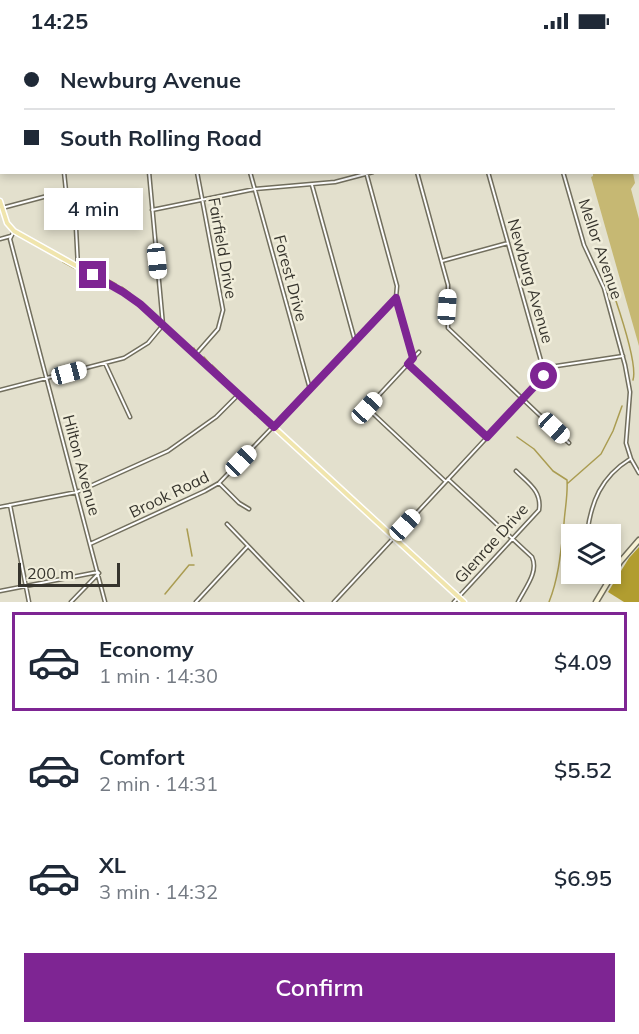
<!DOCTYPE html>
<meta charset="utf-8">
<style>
body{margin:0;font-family:Mulish,sans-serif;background:#f6f6f7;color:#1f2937;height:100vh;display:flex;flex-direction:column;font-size:22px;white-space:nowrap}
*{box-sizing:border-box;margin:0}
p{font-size:20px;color:#747a83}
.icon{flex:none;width:33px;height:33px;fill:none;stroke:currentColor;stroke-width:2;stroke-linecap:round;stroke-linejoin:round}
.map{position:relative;height:560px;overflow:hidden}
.details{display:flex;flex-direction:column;background:#fff;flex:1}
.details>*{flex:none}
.guide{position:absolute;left:0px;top:0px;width:639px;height:132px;box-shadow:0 3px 9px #0003;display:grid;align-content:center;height:132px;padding:0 24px;background:#fff}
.buttons{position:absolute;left:561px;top:482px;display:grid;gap:12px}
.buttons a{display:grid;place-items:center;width:60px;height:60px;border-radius:0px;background:#fff;box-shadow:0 3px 9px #0003;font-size:30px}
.scale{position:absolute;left:18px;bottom:15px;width:102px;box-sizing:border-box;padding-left:6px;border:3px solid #36342d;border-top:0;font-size:16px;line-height:21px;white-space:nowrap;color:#36342d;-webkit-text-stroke:4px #f0edda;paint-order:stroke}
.end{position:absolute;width:27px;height:27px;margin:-14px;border:8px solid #7e2593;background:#fff;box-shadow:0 0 0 3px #fff}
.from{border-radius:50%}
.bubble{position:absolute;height:42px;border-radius:0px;background:#fff;box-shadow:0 3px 9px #0003;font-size:20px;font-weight:600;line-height:42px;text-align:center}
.car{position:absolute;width:18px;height:36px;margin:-18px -9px;border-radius:8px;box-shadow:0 0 4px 2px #0007;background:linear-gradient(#fff 24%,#345 0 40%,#fff 0 76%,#345 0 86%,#fff 0)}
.guide b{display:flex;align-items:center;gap:21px;height:57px;font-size:22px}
.guide b+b{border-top:2px solid #e0e1e3}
.guide i{width:15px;height:15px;background:#1f2937}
ul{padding:10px 0 0;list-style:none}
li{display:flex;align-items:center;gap:18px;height:99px;margin:0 12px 9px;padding:0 12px;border:3px solid transparent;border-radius:0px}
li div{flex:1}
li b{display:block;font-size:22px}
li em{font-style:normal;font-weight:600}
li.selected{border-color:#7e2593}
li>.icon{width:54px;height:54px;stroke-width:1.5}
.primary-button{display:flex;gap:12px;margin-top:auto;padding:12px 24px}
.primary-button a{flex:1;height:69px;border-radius:0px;background:#7e2593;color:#fff;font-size:24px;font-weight:600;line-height:69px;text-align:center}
.status{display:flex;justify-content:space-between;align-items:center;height:42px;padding:0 30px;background:#fff;direction:ltr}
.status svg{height:16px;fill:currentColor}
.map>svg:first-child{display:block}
</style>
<div class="status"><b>14:25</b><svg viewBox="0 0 49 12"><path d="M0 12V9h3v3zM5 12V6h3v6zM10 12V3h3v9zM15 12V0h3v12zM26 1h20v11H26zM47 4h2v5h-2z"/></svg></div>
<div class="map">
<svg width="639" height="560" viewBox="0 0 639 560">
<rect width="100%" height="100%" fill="#e3e0cd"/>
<!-- green -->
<path fill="#c6b873" d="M593,131H633L635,141L631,147L639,177V304L591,135L593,134Z"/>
<!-- forest -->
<path fill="#b19d30" d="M639,505V560H624L608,550L629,516Z"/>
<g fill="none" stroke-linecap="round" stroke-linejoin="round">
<!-- stream -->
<path stroke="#aa9c51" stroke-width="1.5" d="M63,220L74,226
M83,224L90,228
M93,229L103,235
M107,237L116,242
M122,245L130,251
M614,253C620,271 638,322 633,338
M194,306L195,308
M204,315L210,322
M212,323L226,337
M239,349L246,356
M249,358L263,372
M517,395L534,407L553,429L567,438C568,453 565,466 564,481C561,508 559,535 549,560
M568,441L601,412L613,389L622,364
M187,487L192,514
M165,552L189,523H194"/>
<!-- street casing -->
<g stroke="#726f5e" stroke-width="5">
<path id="street" d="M47,0L48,2
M130,0L131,2
M191,0L192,2
M271,0L272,2
M381,0V2
M452,0V2
M638,48H639
M64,130L66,149L76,186L78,225
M250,130L310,347
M366,130L397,244L396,256L413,316
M417,130L448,243V286L569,401
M563,130L584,203L604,246L625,323L630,350L626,401L631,417L639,431
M312,143L355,299
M2,166L66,149
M152,168L255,147L335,140L373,130
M14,189L10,197L105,560
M0,197L11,194
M442,219L508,201
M419,310L367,366L445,439
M196,312L218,287L223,268L197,130
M105,321L130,375
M408,322L487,395
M543,326L623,314
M0,348L124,316L148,301L163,283L149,130
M448,437L532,515C539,530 525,546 518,560
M219,441L239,461L249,467
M10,463L29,560
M0,465L77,450L168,409L216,375L239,352
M227,482L302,560
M587,492C591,460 601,435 630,417
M90,502L205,449L219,441L396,256
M0,549L98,530
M71,560L99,531
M196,560L247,505
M334,560L544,334L543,326L488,130
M454,560L539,468C542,449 528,441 516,429"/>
</g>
<!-- secondary casing -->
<g stroke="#726f5e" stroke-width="7">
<path id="secondary" d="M527,0V2
M638,78H639
M596,560L620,520L639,498"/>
</g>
<!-- primary casing -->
<g stroke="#fff" stroke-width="7">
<path id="primary" d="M346,2L352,0
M0,92L2,91
M0,159L7,181L14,189L123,250L140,262L464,560"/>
</g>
<!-- street -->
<use href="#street" stroke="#fff" stroke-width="2"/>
<!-- secondary -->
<use href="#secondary" stroke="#f8f2d6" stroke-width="4"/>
<!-- primary -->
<use href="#primary" stroke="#f0e5ad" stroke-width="4"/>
</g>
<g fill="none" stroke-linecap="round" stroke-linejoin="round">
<!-- route -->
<path stroke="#7e2593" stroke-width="8" d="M93,233L123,250L140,262L274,385L396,256L413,316L408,322L487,395L544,334"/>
</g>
<g text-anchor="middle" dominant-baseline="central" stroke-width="5" stroke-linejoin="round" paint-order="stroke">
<!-- street labels -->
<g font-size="16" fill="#36342d" stroke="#f0edda">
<text transform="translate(223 206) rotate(80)">Fairfield Drive</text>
<text transform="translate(601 207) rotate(71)">Mellor Avenue</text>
<text transform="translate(291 236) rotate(75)">Forest Drive</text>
<text transform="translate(531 239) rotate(74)">Newburg Avenue</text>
<text transform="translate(82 423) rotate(75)">Hilton Avenue</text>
<text transform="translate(169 452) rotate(-26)">Brook Road</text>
<text transform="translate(491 501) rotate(-48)">Glenrae Drive</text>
</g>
</g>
</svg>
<div class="buttons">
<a><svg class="icon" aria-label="layers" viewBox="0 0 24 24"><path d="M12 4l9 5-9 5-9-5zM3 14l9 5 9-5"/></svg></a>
</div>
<div class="scale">200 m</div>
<i class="end from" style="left:544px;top:334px"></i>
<i class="end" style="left:93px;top:233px"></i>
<div class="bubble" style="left:44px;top:146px;width:99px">4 min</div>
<i class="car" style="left:157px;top:219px;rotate:174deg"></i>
<i class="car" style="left:447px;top:265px;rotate:4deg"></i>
<i class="car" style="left:69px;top:331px;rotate:75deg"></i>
<i class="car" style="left:367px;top:366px;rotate:43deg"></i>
<i class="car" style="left:554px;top:386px;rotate:133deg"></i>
<i class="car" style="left:241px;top:419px;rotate:44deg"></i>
<i class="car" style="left:405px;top:483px;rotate:43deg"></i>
<div class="guide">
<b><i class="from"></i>Newburg Avenue</b>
<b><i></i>South Rolling Road</b>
</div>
</div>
<section class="details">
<ul>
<li class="selected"><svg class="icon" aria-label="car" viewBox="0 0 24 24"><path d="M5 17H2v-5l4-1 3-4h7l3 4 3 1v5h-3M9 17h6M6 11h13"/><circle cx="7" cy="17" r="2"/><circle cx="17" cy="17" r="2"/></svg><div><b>Economy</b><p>1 min · 14:30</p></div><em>$4.09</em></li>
<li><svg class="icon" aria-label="car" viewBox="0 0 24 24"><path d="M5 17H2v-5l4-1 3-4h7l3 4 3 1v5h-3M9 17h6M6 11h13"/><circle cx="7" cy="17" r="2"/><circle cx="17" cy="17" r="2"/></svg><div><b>Comfort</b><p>2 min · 14:31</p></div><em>$5.52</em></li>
<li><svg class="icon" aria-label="car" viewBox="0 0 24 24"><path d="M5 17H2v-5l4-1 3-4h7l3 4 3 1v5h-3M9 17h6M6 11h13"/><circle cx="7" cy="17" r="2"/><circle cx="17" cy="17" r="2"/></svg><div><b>XL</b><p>3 min · 14:32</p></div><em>$6.95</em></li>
</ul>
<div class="primary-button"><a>Confirm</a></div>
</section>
